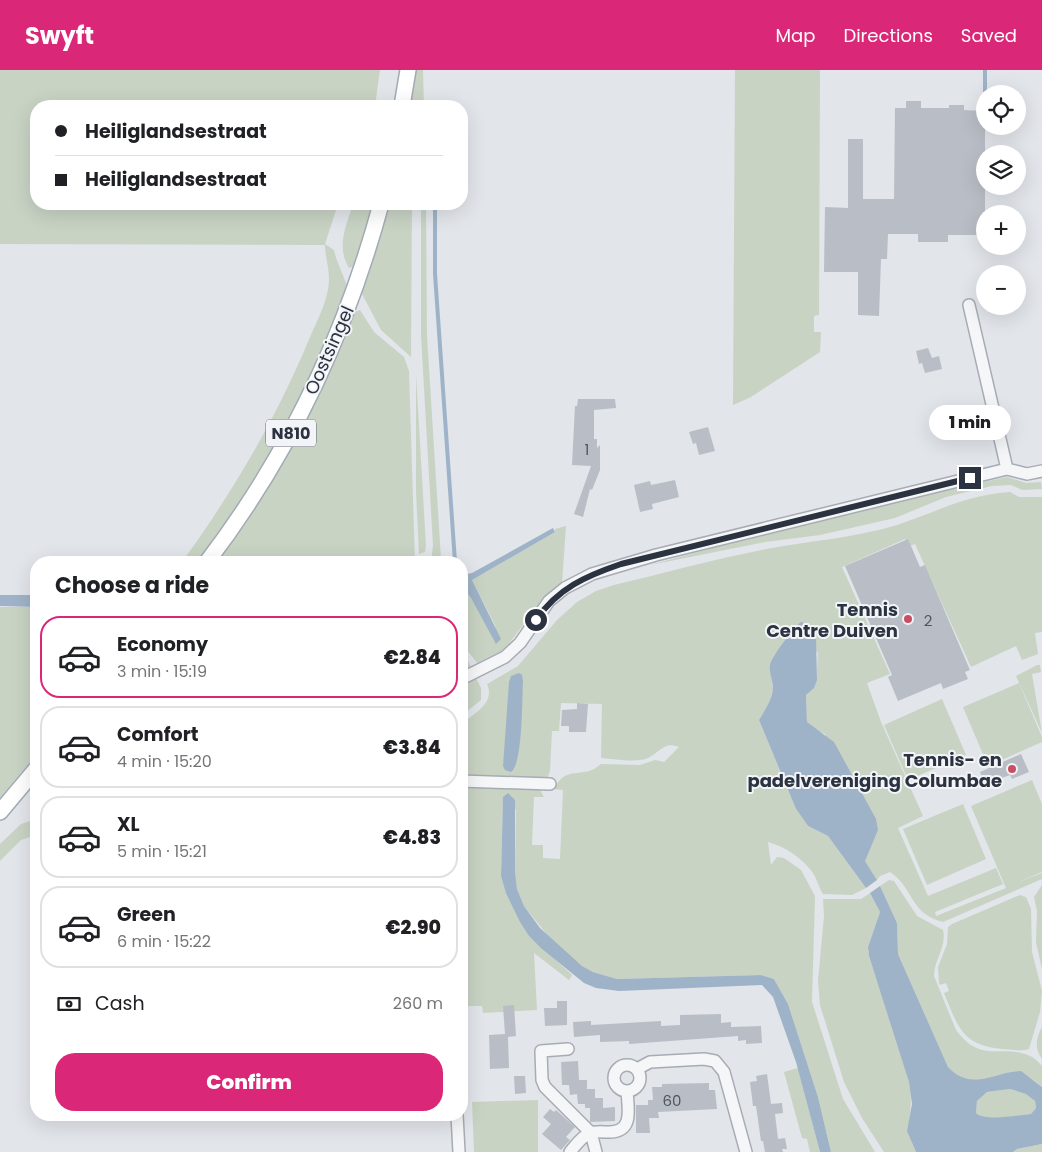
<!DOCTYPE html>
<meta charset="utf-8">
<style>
body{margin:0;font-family:Poppins,sans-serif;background:#f2f2f2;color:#202124;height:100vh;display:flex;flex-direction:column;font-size:19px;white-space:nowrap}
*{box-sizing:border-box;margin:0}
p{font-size:16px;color:#757577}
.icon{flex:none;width:28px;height:28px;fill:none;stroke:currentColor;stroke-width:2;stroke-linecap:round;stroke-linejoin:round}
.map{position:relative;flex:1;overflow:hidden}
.sheet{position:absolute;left:30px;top:486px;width:438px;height:565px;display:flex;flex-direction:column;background:#fff;border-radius:20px;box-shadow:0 5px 20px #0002}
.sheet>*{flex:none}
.hud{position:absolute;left:30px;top:30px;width:438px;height:110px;border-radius:20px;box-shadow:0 5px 20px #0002;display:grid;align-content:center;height:110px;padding:0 25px;background:#fff}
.fabs{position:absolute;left:976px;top:15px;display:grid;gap:10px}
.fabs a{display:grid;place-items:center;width:50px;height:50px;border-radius:50%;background:#fff;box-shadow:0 5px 20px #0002;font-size:25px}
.end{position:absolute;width:22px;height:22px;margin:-11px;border:6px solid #2b3341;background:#fff;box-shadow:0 0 0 2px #fff}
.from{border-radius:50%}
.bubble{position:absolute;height:35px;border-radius:18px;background:#fff;box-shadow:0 5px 20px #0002;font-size:16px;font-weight:800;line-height:35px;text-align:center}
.hud b{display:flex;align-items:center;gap:18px;height:48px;font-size:19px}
.hud b+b{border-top:1px solid #e0e0e0}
.hud i{width:12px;height:12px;background:#202124}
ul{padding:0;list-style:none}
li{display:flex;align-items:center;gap:15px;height:82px;margin:0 10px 8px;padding:0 15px;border:2px solid #e0e0e0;border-radius:20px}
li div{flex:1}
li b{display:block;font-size:19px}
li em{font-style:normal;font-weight:800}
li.on{border-color:#db2777}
li>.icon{width:45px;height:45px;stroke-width:1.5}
h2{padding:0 25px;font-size:22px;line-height:60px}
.pay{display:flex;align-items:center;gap:12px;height:55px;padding:0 25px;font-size:19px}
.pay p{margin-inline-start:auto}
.button{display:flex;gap:10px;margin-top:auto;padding:10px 25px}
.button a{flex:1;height:58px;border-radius:20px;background:#db2777;color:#fff;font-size:20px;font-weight:800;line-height:58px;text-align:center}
header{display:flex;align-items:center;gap:30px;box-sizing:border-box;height:70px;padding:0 25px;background:#db2777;color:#fff}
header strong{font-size:24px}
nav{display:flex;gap:28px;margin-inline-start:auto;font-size:18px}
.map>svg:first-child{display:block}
</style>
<header>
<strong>Swyft</strong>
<nav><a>Map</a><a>Directions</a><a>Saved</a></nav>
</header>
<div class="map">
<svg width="1042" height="1082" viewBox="0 0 1042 1082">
<rect width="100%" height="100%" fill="#e2e5ea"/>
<!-- green -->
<path fill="#c8d3c4" d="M0,0H380L375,36H36V134H338L325,174L334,180L336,188L348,218L303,324L266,393L200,492H182C233,422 277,347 310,267C318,249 329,228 329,209C329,197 325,186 325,175L0,174Z
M415,0H423L424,36H409Z
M735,0H820L819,245L814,246V262H821L820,282L751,327L733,335Z
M353,134H374L356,195L349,198C336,177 346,156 353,134Z
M388,134H412L411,287L381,260L361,222Z
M421,134H426L427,266L441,489L438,492H431L433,476L421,265Z
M360,240L374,262L404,287L409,301L415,492H216L265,420L353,243Z
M416,304L426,476L425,482L419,484L416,422Z
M1007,407L1026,413L1041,412L1042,419L1022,420L1011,415L992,416L946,427L895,448L820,465L765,472L650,495L835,445Z
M1010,422L1019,427H1042V562L1035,563L1038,584L1022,590L1016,576L971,597L915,474L910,476L905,469L842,497L890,604L867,613L881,652L923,746L898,758L928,826L996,798L1003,814L935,842L936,846L1006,818L971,736L1032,710L1042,734V802L1016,813L1042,803V809L943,852C909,843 914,818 890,802L880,806L877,810L865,791L825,664L812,658L807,652L806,624C820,614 816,600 818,583L793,556L770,596L773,619L768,637L759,650L796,739L808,756L828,766L866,818L852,825L823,824C819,818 817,809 813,803C802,788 786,777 768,772L771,795L777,787L784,788L801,800L815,826L812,932L843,1029L875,1082H831L818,1027L788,934L774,909L761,905L617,909L593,902L582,896L553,872L524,836L517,819L515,801L516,740L503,727L501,806L529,866L572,905L569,910L534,883L537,940L483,943L482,936H467L461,820V716L540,720L544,727H534L532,775H543V788L560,789L563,720L554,719C567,693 582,711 601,694L640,695L655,690L664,692L679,677C665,671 660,682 648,688C636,693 615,689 601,688L602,634L561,633L559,661H552L550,701L547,709L461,707V655C472,644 496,634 487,614L518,596L557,550L577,532L596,521L614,515C664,503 715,489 766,479C809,471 854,468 897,455C937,442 965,425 1010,422Z
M566,456L562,513L539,534L504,580L477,593L461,572V515L471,528L498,574L495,555L472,510L555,462V459Z
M0,537H36V685L0,728Z
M461,582L465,584L471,597L461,602Z
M1037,595H1040L1041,602L1032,604L1042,663L1016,606Z
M476,608L481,618V630L461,646V617Z
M1019,613L1042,667V672L988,696L963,637Z
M942,629L966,685L908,710L884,655Z
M963,734L986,789L927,815L903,759Z
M36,749V765L21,770L0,791V774L21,754Z
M889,810L894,811L917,846L943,860C947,877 934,890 934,906L956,960C982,995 1001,973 1030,986C1035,988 1038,992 1042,996V1017C1005,982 980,1031 948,997L898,884L897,853L880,816Z
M1042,815V899L1036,872L1037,841L1034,827Z
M870,823L880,842L868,877L869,886C882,927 899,969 909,1011C915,1036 903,1058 916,1082H884L862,1048L844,1012L820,935L818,911L824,846L823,829H861Z
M1020,825L1026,827L1031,839L1032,882L1042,921L1040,942L1029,979C1021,982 1010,979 1002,979C961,975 958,956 944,923L949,921L946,913L940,915L939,913L938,897L947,874L948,857L952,854Z
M1042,957V989C1034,978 1036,968 1042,957Z
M798,998L820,1082H810L807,1069L802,1068L784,1002Z
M1009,1019L1027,1024L1035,1031L1036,1038L1031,1044C1017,1045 986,1053 976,1043L977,1031L987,1022Z
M538,1030V1082H474L472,1032Z
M1042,1074V1082H1013L1017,1079Z"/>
<!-- water -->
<path fill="#9fb3c8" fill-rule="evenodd" d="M553,458L555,462L472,510L501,569L496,574L471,528L461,515V505L472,503Z
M0,525H36V537L0,536Z
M801,552L809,554L816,567L817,610L814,618L806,625L807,652L834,672L876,749L878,760L865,791L877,810L866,818L828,766L808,756L796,739L759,650C765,640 772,630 773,618C773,611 769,603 770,595C771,588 794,556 801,552Z
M519,603L522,605L523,611C522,628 523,694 511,702L505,700L503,696L509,612L511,606Z
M508,723L515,730V801L517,819L524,836L540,858L582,896L593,902L617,909L761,905L774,909L788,934L818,1027L831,1082H820L796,992L773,927L762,915L619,921L596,918L584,913L542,879L529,866L520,852L506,823L501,806L503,727Z
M880,816L897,853L898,884L948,997C972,1022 993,1002 1021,1001L1042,1017V1074L1017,1079L1013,1082H916L907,1061L912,1034L909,1012L869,886L868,877L880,842L870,823ZM1010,1019L1026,1024L1035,1031L1036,1038L1031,1044C1017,1045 986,1052 976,1043L977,1031L987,1022Z"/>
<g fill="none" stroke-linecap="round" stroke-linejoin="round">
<!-- stream -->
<path stroke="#9fb3c8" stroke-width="4" d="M985,24V0
M435,134V204L455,492"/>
</g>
<!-- building -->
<path fill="#b9bec6" d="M906,31H921V38H949V35H964V40L985,41V165H948V172H918V164H888L887,189H881L879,246L858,245V202H824L825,137L848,138V69H863V129H894L895,38H906Z
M928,278L932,288L939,286L942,299L925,303L922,293L919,294L916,281Z
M578,329H615L616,338L594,340V369H597V378L600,375V400L592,420L590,419L583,447L574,444L591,396L572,395L575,336H577Z
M708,357L715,381L699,385L696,373L693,374L689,362Z
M675,410L679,427L652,434L653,439L640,442L634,415L650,411L651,415Z
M908,469L920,497L925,495L970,600L965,602L968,609L943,619L941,613L898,631L888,607L892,605L845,496Z
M577,633L588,634L586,662H569V656H561L562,640L577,639Z
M1021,684L1029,702L1012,709L1010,705L985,714L980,702Z
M557,931H567V955L545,956L544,938H557Z
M514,935L516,966L508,967L509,998L490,999L489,965L505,964L503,936Z
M721,944V953L731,952V957L761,956L762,973L746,974V970L738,971V966L629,974V971L600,972V965L574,967L573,952L591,951V955L661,951V956L680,955V945Z
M578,991L579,1010H587V1019H595V1028H603V1038L615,1037V1051L590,1052V1038H585V1034H578L577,1024L570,1025L569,1015H562L561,992Z
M767,1004L771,1034L782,1033L783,1043L775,1044L778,1069L785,1068L787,1079H782L783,1082H765L763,1071H761L756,1036H753L750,1012L757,1011L756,1006Z
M514,1006H525L526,1023L515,1024Z
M709,1013V1020H715L717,1039L658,1042L659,1048H649L650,1063H636V1035H648V1030H653L652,1017H662V1014Z
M550,1039L554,1042L556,1040L575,1057L566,1067L570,1070L561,1080L542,1064L551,1054L543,1047Z"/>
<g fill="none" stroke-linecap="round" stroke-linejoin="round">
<!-- minor casing -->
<g stroke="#a7acb4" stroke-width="14">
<path id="minor" d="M969,235L1007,399
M461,609L505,587L520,573L549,531L565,518L592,504L656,485L1007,399L1027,404L1042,401
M461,711L550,714
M568,979L541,981L542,1010L545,1017L591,1063L596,1082
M614 1008a13 13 0 1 1 26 0a13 13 0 1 1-26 0Z
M637,999L650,992L704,989L715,991L724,1002L746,1082
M457,1045L459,1082
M570,1082C575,1076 582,1066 590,1063C595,1061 603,1062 609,1062C634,1062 628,1039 627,1021"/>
</g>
<!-- major casing -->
<g stroke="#a2aab5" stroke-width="18">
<path id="major" d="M402,36L408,0
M207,492C288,386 346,263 381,134
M0,742L36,699"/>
</g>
<!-- minor -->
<use href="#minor" stroke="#f5f6f8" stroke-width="11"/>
<!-- major -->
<use href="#major" stroke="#fff" stroke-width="15"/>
</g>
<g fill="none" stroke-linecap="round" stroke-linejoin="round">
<!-- route -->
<path stroke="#2b3341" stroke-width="6" d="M536,550C558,518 586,506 621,494L970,408"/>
</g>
<!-- markers -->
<g fill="#c84e61" stroke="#f2f4f7" stroke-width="2">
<circle cx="908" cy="549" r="5"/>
<circle cx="1012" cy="699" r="5"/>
</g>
<g text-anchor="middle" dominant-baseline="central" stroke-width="4" stroke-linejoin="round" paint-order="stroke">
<!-- number labels -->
<g font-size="15" fill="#4e5662">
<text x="587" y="379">1</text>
<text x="928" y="550">2</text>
<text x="672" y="1030">60</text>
</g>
<!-- shield labels -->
<rect fill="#f2f4f7" stroke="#676d78" stroke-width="1" x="266" y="349.5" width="50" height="27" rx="4"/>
<g font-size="16" font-weight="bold" fill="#2b3341">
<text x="291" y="363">N810</text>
</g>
<!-- street labels -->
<g font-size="18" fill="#2b3341" stroke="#f2f4f7">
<text transform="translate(329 280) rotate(-66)">Oostsingel</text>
</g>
<!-- poi labels -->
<g font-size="18" font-weight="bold" fill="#2b3341" stroke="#f2f4f7" text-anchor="end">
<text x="898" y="539">Tennis<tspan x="898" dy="21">Centre Duiven</tspan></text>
<text x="1002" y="689">Tennis- en<tspan x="1002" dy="21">padelvereniging Columbae</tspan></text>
</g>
</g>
</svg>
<div class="fabs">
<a><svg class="icon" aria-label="locate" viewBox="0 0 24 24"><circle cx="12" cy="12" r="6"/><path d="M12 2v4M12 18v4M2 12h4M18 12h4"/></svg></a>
<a><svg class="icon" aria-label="layers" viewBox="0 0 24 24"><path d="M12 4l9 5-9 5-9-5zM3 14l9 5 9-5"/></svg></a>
<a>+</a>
<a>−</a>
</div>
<i class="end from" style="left:536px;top:550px"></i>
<i class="end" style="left:970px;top:408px"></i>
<div class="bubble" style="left:929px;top:335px;width:82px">1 min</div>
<div class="hud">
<b><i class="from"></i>Heiliglandsestraat</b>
<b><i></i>Heiliglandsestraat</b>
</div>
<section class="sheet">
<h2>Choose a ride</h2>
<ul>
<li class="on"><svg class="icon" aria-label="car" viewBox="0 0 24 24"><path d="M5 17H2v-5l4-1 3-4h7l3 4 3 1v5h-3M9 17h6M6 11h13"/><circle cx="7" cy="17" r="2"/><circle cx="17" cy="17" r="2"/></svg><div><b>Economy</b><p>3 min · 15:19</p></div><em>€2.84</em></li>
<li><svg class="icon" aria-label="car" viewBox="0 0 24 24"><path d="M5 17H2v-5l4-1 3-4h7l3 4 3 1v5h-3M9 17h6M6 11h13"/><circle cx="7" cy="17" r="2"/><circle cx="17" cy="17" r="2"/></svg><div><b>Comfort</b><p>4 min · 15:20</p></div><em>€3.84</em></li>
<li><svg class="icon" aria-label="car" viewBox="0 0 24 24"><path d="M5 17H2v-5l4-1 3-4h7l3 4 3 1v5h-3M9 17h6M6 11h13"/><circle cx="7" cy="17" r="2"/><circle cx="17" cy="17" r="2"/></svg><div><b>XL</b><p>5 min · 15:21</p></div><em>€4.83</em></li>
<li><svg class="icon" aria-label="car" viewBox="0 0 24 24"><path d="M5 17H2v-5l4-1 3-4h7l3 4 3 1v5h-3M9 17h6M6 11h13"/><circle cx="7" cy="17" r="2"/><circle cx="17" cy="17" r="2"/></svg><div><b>Green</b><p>6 min · 15:22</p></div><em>€2.90</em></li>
</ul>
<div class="pay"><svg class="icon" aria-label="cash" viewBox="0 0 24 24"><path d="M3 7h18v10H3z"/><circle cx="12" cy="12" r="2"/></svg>Cash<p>260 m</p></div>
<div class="button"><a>Confirm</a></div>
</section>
</div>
